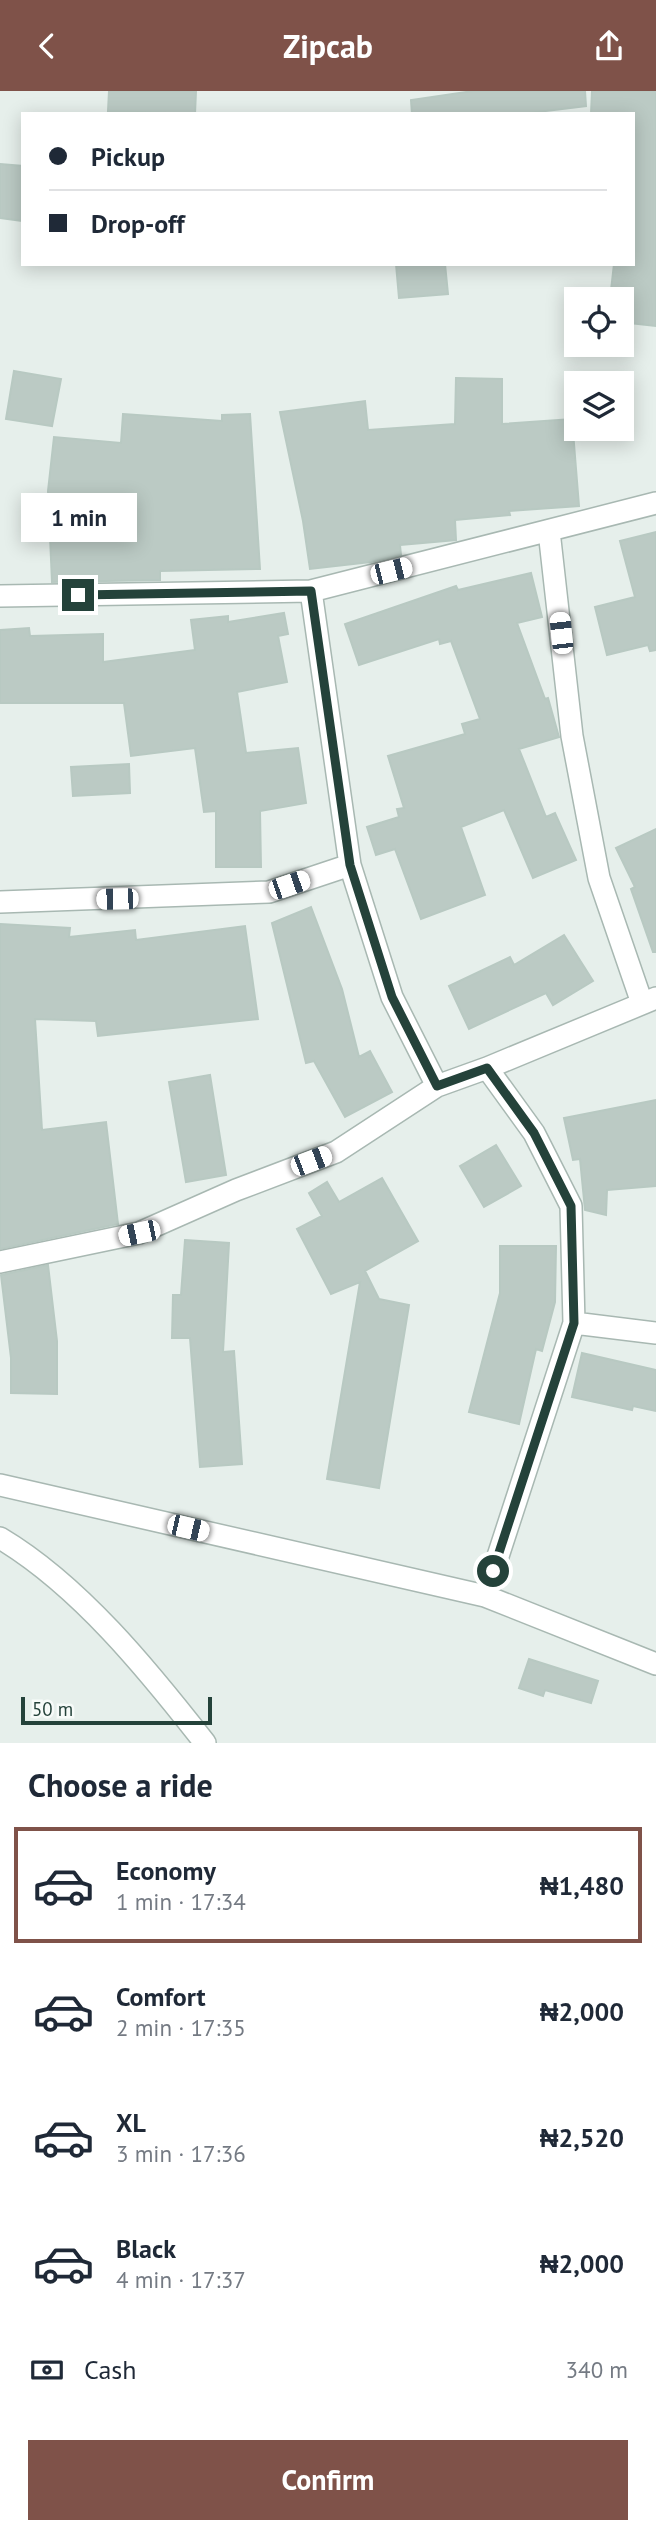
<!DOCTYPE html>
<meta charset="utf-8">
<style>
body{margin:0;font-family:"PT Sans",sans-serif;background:#f2f2f3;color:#1f2937;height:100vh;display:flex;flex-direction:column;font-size:26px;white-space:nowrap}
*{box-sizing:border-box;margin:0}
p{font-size:23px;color:#747a83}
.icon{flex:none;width:38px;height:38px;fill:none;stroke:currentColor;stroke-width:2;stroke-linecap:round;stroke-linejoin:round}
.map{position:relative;height:1652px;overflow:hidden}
.drawer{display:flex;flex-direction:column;background:#fff;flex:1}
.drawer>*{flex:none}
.banner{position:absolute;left:21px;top:21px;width:614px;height:154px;border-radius:0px;box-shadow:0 4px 18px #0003;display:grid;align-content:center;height:154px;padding:0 28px;background:#fff}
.tools{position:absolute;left:564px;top:196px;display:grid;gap:14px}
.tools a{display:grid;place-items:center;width:70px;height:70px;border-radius:0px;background:#fff;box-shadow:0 4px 18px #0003;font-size:35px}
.scale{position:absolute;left:21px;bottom:18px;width:191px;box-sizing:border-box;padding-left:7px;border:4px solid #24423a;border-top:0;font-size:19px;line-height:24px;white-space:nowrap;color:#24423a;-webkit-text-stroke:5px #f7fbf9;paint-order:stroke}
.end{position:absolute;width:32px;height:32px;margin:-16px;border:9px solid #24423a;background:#fff;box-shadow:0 0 0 4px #fff}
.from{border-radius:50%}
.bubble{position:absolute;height:49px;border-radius:0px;background:#fff;box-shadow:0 4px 18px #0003;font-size:23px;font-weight:800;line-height:49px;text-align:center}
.car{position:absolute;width:21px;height:42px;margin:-21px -10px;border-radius:9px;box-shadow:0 0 5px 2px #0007;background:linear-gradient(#fff 24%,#345 0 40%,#fff 0 76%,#345 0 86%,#fff 0)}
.banner b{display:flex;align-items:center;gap:24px;height:66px;font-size:26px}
.banner b+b{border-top:2px solid #e0e1e3}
.banner i{width:18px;height:18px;background:#1f2937}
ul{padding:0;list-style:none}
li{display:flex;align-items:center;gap:21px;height:116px;margin:0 14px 10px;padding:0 14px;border:4px solid transparent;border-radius:0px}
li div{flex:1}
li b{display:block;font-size:26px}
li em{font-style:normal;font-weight:800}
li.active{border-color:#7f5249}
li>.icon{width:63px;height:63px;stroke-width:1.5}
h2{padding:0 28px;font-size:32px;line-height:84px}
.pay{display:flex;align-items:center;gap:18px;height:77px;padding:0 28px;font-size:26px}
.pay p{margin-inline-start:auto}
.cta{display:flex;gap:14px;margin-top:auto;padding:14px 28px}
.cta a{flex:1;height:80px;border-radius:0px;background:#7f5249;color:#fff;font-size:28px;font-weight:800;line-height:80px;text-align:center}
header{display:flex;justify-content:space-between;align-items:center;height:91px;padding:0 28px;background:#7f5249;color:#fff;font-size:32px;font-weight:800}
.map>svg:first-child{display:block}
</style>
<header><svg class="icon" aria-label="back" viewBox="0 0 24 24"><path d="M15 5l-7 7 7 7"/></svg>Zipcab<svg class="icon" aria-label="share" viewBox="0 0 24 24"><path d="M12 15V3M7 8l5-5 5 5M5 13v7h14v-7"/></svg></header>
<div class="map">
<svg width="656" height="1652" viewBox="0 0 656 1652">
<rect width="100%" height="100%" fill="#e6efeb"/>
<!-- building -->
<path fill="#bbcac4" stroke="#b8c9c2" stroke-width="2" d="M109,0H196L195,23L108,20Z
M473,0H585L586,15L521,23H412L411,9Z
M592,0H656V235L621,231V208H610L614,173H634V23H591Z
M0,73L23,75V130L0,127Z
M396,173H445L448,203L399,207Z
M14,280L61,288L52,335L6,328Z
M456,287L502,288V333L572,328L579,415L509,420L510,424L455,429L456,449L400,454L401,464L371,471L310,478L303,430L280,321L365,310L368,339L455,333Z
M123,323L222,330V324L250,323L260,478L160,480V489L52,491L48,400L54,346L121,352Z
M656,441V559L650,560L648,554L607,564L595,516L635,506L620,450Z
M531,482L542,526L517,532L545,608L548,607L559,646L519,658L546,726L555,722L576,769L533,787L504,719L461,736L485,804L421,828L395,758L376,764L367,736L399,726L397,718L404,717L388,665L465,643L462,633L480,628L451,550L440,553L439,548L359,574L345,533L456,495L458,499Z
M284,522L288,543L278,545L287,591L237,601L246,662L298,657L306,712L260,720L261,776H216V720L204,721L195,657L131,665L124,612H0V539L29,537L30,545L103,543V571L195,559L191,529L228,525V531Z
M129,673L130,702L73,705L71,676Z
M656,738V861H653L631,798L635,796L616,757Z
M311,816L342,898L359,966L370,960L392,1001L345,1026L314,970L306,972L272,832Z
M0,833L70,837L69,846L135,839L136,849L245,835L258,928L98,945L96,930L35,928L42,1039L106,1031L118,1133L0,1158Z
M564,844L593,890L553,914L546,902L469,938L449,895L510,866L514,874Z
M210,984L226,1084L186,1091L169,991Z
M656,1009V1095L607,1099L606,1124L585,1119L580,1068L573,1069L564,1027Z
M496,1054L521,1095L484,1116L460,1075Z
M382,1087L418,1150L365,1180L379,1208L409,1214L379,1397L327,1388L360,1191L331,1203L297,1138L322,1125L309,1102L327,1091L339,1111Z
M185,1149L229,1152L223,1261L234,1260L242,1373L200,1376L190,1247H172L173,1204H181Z
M500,1155H556L555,1211L542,1260L536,1258L519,1333L469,1321L500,1202Z
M48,1174L57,1250V1303L11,1302V1267L1,1184Z
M582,1262L656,1279V1320L633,1315L632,1319L572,1306Z
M529,1568L598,1590L591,1612L545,1599L543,1605L519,1597Z"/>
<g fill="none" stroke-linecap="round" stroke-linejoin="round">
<!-- minor casing -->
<g stroke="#a8b8b2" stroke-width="24">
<path id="minor" d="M549,440L572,645L599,787L642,912
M0,505L311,500L656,412
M0,811L269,801L350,774
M487,977L656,907
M437,995L487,977L534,1042L571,1115L574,1232L485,1505
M0,1171L139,1142L236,1099L336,1061L437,995L392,906L350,774L311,500
M574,1232L656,1242
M0,1394L485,1505L656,1573
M0,1447C79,1494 148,1579 205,1652"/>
</g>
<!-- minor -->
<use href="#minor" stroke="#fff" stroke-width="21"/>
</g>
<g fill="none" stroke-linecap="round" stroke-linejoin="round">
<!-- route -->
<path stroke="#24423a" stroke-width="9" d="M78,504L311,500L350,774L392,906L437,995L487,977L534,1042L571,1115L574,1232L493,1480"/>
</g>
</svg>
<div class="tools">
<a><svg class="icon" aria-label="locate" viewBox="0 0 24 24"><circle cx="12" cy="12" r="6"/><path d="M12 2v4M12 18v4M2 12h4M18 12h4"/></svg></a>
<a><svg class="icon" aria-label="layers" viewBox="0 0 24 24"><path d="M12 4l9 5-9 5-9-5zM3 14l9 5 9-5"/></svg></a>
</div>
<div class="scale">50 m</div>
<i class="end from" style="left:493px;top:1480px"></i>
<i class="end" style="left:78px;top:504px"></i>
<div class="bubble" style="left:21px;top:402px;width:116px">1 min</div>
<i class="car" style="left:391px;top:480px;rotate:76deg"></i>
<i class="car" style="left:561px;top:542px;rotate:354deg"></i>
<i class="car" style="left:289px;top:794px;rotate:71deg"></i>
<i class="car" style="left:117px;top:808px;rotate:269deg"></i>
<i class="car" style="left:311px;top:1070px;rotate:69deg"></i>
<i class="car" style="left:139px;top:1142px;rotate:258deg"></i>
<i class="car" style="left:188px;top:1437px;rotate:103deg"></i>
<div class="banner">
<b><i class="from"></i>Pickup</b>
<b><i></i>Drop-off</b>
</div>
</div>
<section class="drawer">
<h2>Choose a ride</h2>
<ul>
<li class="active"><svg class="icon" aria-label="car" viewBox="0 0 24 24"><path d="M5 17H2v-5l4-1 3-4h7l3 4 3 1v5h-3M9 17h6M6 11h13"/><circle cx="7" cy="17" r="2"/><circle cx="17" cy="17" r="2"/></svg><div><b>Economy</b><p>1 min · 17:34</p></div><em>₦1,480</em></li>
<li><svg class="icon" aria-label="car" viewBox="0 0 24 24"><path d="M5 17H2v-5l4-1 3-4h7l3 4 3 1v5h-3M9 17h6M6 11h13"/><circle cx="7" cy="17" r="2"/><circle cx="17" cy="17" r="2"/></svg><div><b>Comfort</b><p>2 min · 17:35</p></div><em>₦2,000</em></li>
<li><svg class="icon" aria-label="car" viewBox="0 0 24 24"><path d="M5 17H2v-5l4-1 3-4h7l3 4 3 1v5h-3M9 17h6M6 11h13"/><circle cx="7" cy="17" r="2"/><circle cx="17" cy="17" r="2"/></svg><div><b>XL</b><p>3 min · 17:36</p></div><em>₦2,520</em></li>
<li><svg class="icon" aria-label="car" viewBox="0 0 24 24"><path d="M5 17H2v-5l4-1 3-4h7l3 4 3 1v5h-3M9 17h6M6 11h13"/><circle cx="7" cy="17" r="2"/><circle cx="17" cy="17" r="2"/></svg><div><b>Black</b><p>4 min · 17:37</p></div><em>₦2,000</em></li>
</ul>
<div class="pay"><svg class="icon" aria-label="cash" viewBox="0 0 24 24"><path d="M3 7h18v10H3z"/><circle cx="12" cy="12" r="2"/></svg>Cash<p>340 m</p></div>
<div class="cta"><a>Confirm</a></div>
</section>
